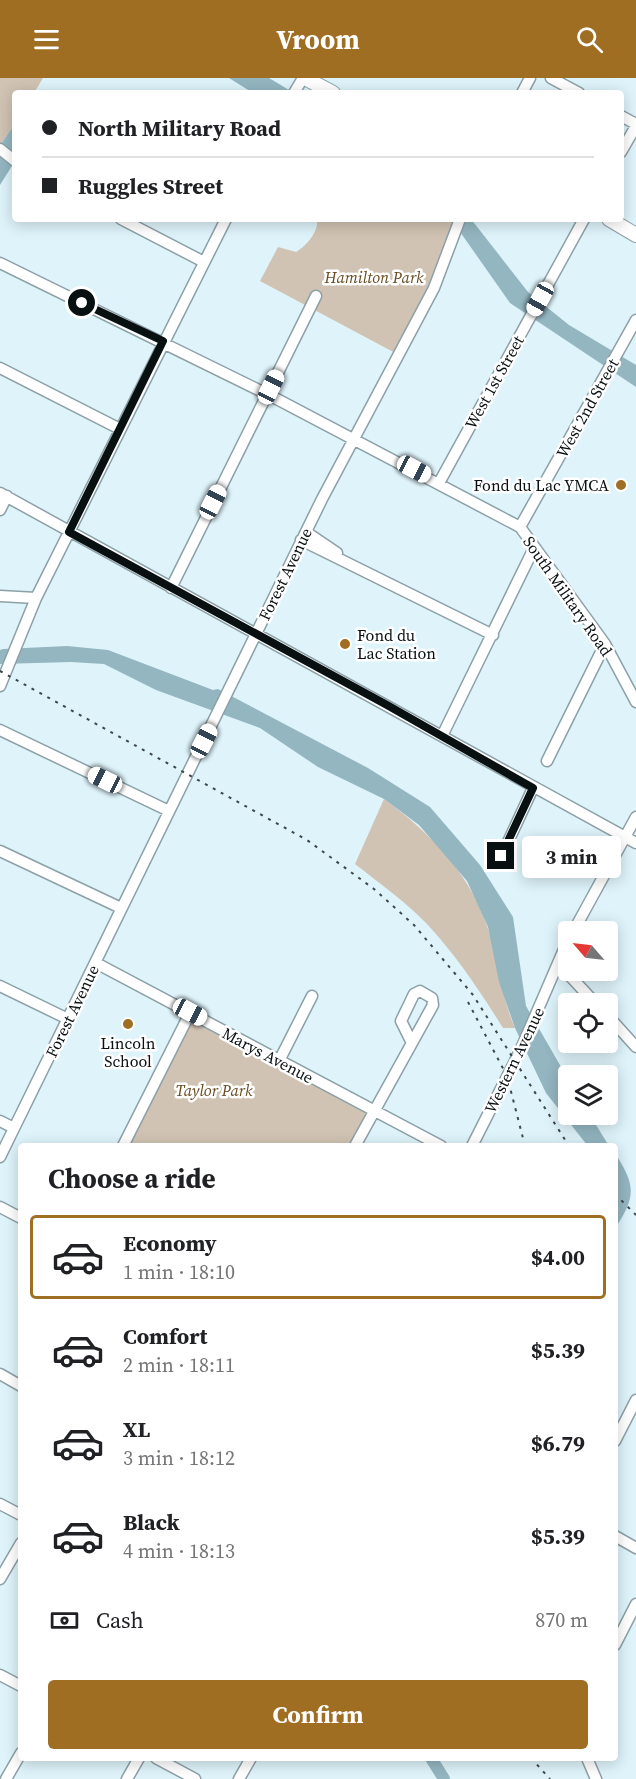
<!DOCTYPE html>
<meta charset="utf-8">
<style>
body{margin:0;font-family:"Source Serif 4",serif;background:#f6f6f6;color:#202124;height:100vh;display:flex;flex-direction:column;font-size:22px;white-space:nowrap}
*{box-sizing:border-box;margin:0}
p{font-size:20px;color:#757577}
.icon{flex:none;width:33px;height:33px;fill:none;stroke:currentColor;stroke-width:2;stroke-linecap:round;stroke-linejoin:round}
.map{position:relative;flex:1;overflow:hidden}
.panel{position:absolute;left:18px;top:1065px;width:600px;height:618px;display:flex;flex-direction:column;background:#fff;border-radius:6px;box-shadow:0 3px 15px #0003}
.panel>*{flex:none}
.banner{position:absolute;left:12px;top:12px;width:612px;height:132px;border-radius:6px;box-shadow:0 3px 15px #0003;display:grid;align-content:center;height:132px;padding:0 30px;background:#fff}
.needle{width:39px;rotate:298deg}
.buttons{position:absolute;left:558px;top:843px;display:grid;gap:12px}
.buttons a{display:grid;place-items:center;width:60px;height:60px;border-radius:6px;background:#fff;box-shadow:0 3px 15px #0003;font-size:30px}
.end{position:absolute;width:27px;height:27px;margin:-14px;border:8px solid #081012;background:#fff;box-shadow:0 0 0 3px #fff}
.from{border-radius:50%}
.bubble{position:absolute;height:42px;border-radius:6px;background:#fff;box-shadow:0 3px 15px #0003;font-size:20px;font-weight:700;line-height:42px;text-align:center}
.car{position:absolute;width:18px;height:36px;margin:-18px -9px;border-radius:8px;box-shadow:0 0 4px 2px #0007;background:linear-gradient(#fff 24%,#345 0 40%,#fff 0 76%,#345 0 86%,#fff 0)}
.banner b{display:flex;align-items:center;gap:21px;height:57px;font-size:22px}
.banner b+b{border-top:2px solid #e0e0e0}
.banner i{width:15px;height:15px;background:#202124}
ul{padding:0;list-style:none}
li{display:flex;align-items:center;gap:18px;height:84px;margin:0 12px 9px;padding:0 18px;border:3px solid transparent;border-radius:6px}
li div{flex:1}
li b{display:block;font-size:22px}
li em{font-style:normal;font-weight:700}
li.active{border-color:#9f6e22}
li>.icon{width:54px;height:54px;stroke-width:1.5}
h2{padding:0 30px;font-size:27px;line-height:72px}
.pay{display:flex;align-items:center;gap:15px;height:66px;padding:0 30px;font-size:22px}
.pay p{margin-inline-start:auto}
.cta{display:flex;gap:12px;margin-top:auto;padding:12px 30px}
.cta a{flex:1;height:69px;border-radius:6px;background:#9f6e22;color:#fff;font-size:24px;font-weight:700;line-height:69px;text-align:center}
header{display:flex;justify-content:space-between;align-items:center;height:78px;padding:0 30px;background:#9f6e22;color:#fff;font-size:27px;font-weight:700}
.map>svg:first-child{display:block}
</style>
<header><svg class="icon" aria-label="menu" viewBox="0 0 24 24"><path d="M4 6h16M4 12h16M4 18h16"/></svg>Vroom<svg class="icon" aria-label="search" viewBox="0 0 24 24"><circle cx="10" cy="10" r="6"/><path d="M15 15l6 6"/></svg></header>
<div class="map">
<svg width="636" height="1701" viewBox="0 0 636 1701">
<rect width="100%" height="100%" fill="#def3fa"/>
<!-- green -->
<path fill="#d0c3b3" d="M0,0H43L34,15H15V45L0,68Z
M317,141H451L457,149L399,277L260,203L278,169L296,174C306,168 319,154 317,141Z
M384,721C429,754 469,794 487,848C499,881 500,916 515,950H503C480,913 456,877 426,845C405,823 379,805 355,786Z
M190,935L373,1033L355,1068H123Z"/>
<!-- water -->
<path fill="#94b6c1" d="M229,0H269L294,15H253Z
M15,45V83L0,107V68Z
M451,141H471L528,214L569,247L636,287V309L510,225Z
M67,568L108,572L213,612L218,611L368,690L430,729L480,787L513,839L526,928L568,1001V1036L590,1037L609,1068L587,1067L546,1015L515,950L499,904L488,849L467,803L419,747L384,721L318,689L260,650L156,612L104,586L71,584L0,586V572L3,571Z
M615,1075C636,1108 636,1118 615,1151Z"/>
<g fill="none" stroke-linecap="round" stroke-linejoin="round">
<!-- river -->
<path stroke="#94b6c1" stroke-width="12" d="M431,1680L444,1701"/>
<!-- minor casing -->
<g stroke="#8ca0a7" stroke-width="13">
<path id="minor" d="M551,0L579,15
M294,15L303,0
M522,15L530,0
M621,38L636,46
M0,71L15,83
M621,74L636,48
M121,141L204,184
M0,185L273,319L520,449L605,566L636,624
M0,290L120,351
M439,405L584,141
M0,415L636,765
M0,432L7,418
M520,449L636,242
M306,454L337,475
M301,462L493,557
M171,510L316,218
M0,518L36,520
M0,608L36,520L226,141
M0,652L169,733
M442,658L534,470
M547,683L605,566
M0,773L121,830
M501,779L533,710
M573,854L636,739
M96,885L441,1068
M558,885L596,926
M0,908L68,941
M608,938L636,969
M279,983L312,918
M0,1043L14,1050
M123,1068L190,935
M355,1068L433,927L432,920L420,913L414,916L401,943L412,965
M472,1068L520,973L568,862
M0,1079L322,421L434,210L460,141
M0,1129L21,1140
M0,1296L21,1308
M615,1363L636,1322
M0,1426L21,1437
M615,1458L636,1470
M0,1501L21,1465
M615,1567L636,1526
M0,1597L21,1608
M156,1680L195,1701
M587,1680L596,1701
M6,1701L21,1675
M127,1701L139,1680
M239,1701L251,1680"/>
</g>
<!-- major casing -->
<g stroke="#8ca0a7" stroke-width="16">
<path id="major" d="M305,0L333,15
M609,141L636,157"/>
</g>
<!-- minor -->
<use href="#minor" stroke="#fff" stroke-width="10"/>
<!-- major -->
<use href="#major" stroke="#fff" stroke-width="14"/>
<!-- rail -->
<path stroke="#3c474a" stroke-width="2" stroke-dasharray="3 6" stroke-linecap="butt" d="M0,593L307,762L374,811L414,847L473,917L569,1068
M468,924L507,998L525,1068
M615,1116L636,1137
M531,1680L550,1701"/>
</g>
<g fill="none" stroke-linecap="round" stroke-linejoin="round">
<!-- route -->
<path stroke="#081012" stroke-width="8" d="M82,225L163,263L69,454L387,627L533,710L501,778"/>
</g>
<!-- markers -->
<g fill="#9f6e22" stroke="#fff" stroke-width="2">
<circle cx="621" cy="407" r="6"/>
<circle cx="345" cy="566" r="6"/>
<circle cx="128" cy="946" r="6"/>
</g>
<g text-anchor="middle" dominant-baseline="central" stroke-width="5" stroke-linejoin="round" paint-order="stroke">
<!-- park labels -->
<g font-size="16" font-style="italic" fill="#684a20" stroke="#fff">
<text x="374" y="199">Hamilton Park</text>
<text x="214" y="1012">Taylor Park</text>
</g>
<!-- street labels -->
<g font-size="16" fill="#081012" stroke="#fff">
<text transform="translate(494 304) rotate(-61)">West 1st Street</text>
<text transform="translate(587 330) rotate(-61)">West 2nd Street</text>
<text transform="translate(285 496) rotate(-64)">Forest Avenue</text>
<text transform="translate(568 518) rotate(55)">South Military Road</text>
<text transform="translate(72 933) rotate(-64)">Forest Avenue</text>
<text transform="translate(268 977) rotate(28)">Marys Avenue</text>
<text transform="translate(514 982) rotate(-64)">Western Avenue</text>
</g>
<!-- poi labels -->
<g font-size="16" fill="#081012" stroke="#fff" text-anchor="end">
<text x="609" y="407">Fond du Lac YMCA</text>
<text x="357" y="557" text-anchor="start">Fond du<tspan x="357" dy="18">Lac Station</tspan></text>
<text x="128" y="965" text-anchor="middle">Lincoln<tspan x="128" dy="18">School</tspan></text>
</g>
</g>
</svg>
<div class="buttons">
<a><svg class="needle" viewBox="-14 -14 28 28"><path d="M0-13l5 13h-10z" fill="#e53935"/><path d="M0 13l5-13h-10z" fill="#757577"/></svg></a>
<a><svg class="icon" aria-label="locate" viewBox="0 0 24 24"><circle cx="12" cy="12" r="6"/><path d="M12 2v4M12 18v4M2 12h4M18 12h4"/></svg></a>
<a><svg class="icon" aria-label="layers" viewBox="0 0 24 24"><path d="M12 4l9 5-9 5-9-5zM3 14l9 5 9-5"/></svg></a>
</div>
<i class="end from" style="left:82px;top:225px"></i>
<i class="end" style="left:501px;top:778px"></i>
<div class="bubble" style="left:522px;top:758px;width:99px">3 min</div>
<i class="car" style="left:540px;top:221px;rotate:209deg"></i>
<i class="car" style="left:271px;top:309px;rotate:26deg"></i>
<i class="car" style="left:414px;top:391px;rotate:118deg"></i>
<i class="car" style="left:213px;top:424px;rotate:27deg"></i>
<i class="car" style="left:204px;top:663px;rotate:27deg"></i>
<i class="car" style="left:105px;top:702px;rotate:296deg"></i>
<i class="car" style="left:190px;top:934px;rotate:118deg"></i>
<div class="banner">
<b><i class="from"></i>North Military Road</b>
<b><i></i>Ruggles Street</b>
</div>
<section class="panel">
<h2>Choose a ride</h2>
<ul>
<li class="active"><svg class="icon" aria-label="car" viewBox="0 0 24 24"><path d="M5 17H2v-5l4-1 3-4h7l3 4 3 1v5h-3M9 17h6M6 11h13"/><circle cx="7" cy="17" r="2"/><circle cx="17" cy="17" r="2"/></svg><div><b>Economy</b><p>1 min · 18:10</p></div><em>$4.00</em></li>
<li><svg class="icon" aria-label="car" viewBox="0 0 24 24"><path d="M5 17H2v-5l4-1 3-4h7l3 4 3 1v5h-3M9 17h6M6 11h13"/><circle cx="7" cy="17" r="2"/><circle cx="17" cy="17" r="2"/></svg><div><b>Comfort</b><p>2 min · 18:11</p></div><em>$5.39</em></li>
<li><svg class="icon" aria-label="car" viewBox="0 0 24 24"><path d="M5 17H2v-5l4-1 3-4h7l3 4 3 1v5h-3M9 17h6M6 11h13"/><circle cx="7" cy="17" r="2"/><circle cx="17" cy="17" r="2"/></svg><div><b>XL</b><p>3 min · 18:12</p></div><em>$6.79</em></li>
<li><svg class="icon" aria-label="car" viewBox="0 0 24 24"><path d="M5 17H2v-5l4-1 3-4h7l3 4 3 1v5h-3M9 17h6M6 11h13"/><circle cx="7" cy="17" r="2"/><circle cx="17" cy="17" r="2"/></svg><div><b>Black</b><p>4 min · 18:13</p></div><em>$5.39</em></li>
</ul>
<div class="pay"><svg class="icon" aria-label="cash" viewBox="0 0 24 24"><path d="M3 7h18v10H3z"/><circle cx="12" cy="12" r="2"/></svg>Cash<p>870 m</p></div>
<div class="cta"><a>Confirm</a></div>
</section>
</div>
